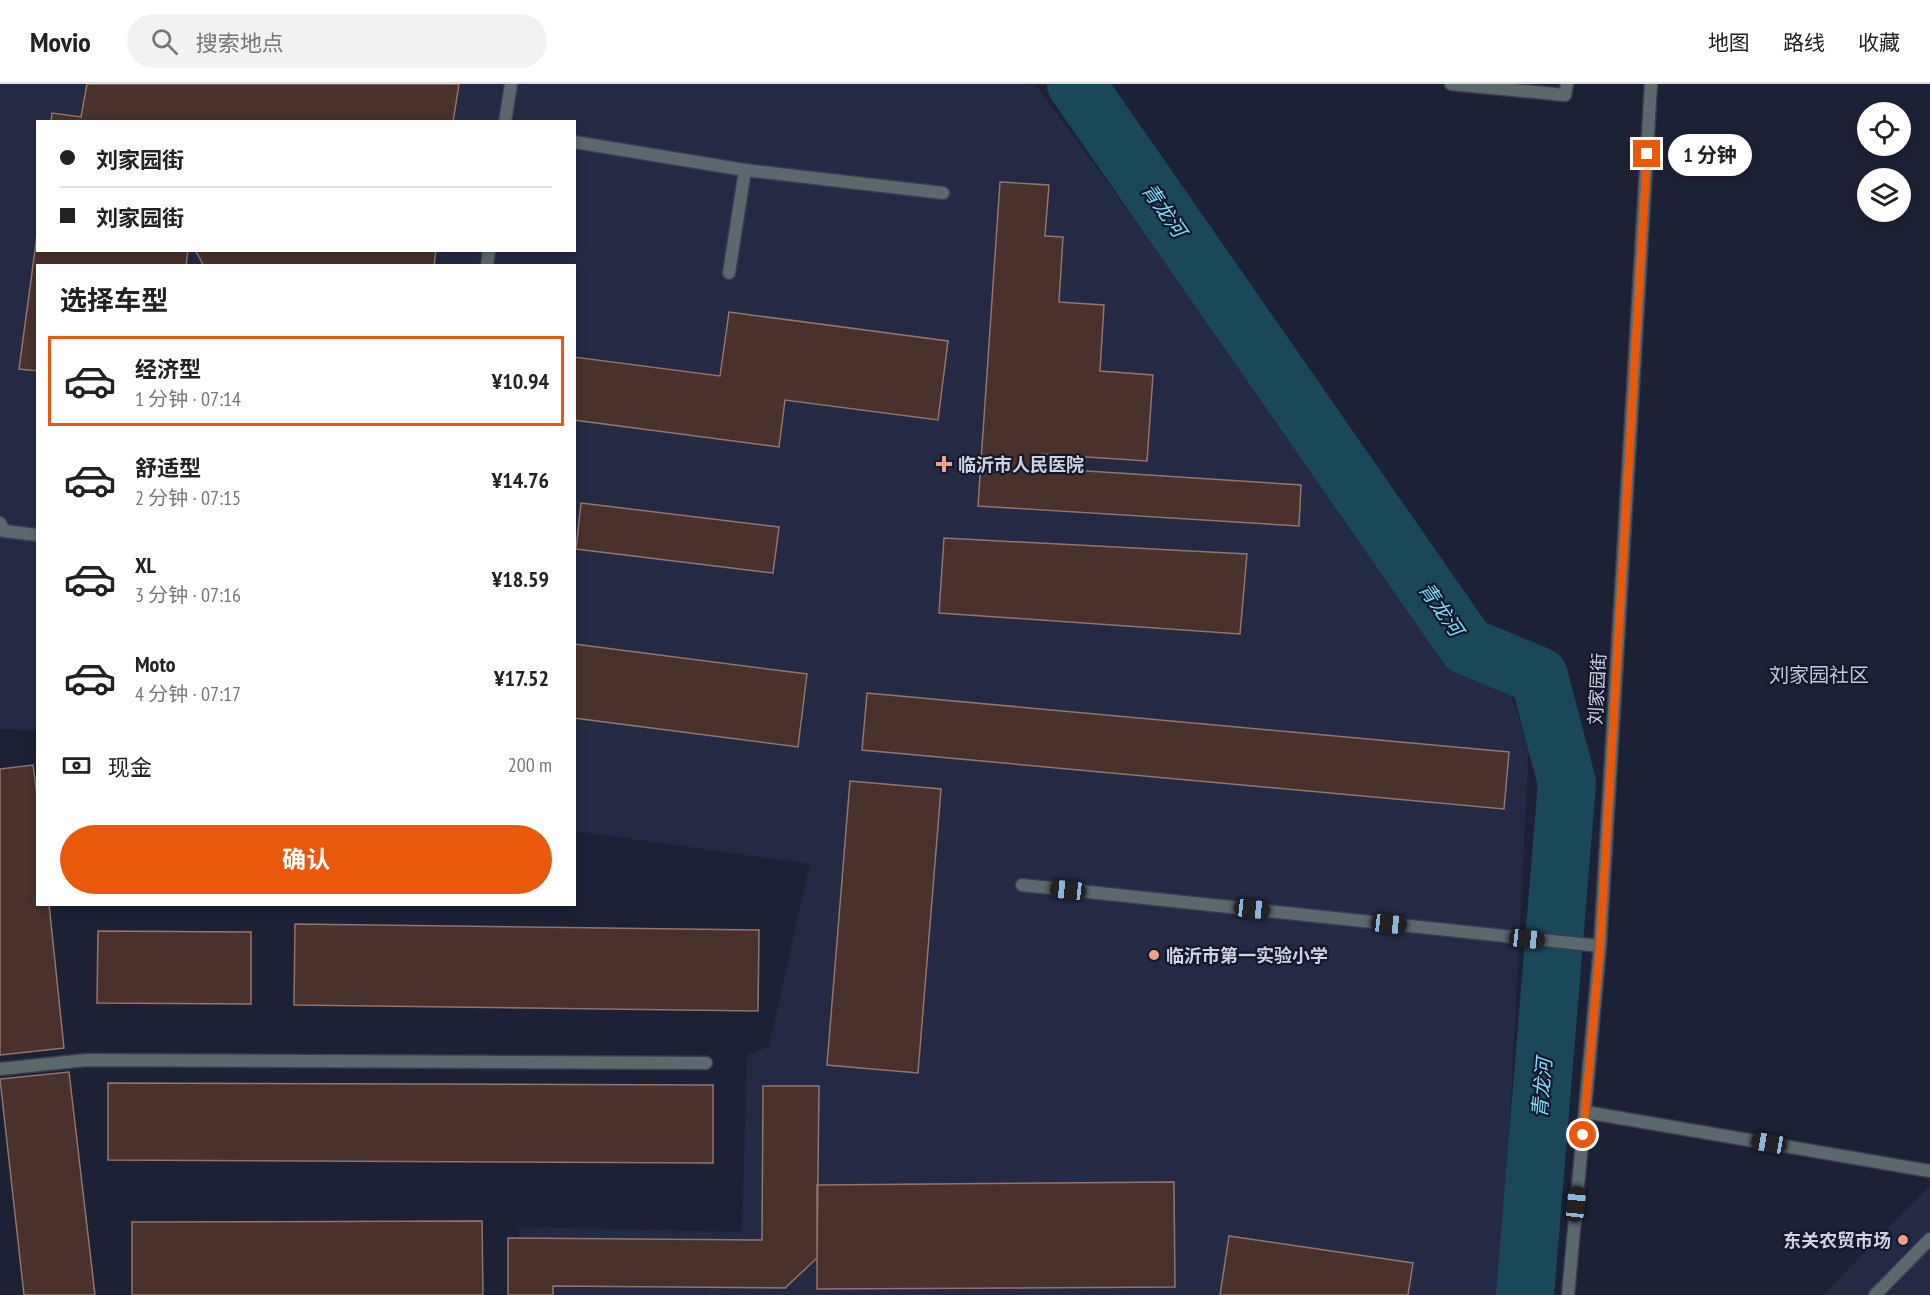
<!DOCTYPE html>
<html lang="zh">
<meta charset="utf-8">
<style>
body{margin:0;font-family:"PT Sans Narrow","Noto Sans SC",sans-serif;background:#f2f2f2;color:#222;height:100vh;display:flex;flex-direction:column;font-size:22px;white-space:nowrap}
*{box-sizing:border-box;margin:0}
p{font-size:20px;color:#767676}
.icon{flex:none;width:33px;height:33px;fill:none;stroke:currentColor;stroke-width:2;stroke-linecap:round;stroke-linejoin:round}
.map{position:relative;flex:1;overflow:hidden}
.sheet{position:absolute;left:36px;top:180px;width:540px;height:642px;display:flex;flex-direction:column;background:#fff;border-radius:0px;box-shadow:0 3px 9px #0003}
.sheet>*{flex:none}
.guide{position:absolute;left:36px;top:36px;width:540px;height:132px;border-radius:0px;box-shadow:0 3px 9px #0003;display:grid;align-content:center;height:132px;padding:0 24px;background:#fff}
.buttons{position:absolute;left:1857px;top:18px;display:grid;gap:12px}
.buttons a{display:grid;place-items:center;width:54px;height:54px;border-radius:50%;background:#fff;box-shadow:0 3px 9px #0003;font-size:30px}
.end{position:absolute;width:27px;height:27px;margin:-14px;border:8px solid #ea580c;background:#fff;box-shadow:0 0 0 3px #fff}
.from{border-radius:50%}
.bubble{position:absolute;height:42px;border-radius:21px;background:#fff;box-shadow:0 3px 9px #0003;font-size:20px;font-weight:700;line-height:42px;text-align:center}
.car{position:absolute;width:18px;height:36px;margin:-18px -9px;border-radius:8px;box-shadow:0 0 4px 2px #0007;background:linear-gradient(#222 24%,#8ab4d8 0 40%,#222 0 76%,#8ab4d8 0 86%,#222 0)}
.guide b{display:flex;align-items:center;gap:21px;height:57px;font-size:22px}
.guide b+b{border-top:2px solid #e0e0e0}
.guide i{width:15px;height:15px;background:#222}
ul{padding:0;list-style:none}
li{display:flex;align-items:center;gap:18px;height:90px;margin:0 12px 9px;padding:0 12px;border:3px solid transparent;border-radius:0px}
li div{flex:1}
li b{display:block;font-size:22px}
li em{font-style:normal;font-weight:700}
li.selected{border-color:#ea580c}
li>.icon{width:54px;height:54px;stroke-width:1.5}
h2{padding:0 24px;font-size:27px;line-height:72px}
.pay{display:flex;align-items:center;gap:15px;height:66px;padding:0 24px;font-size:22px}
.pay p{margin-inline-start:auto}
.action{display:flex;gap:12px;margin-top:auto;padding:12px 24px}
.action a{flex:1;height:69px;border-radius:36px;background:#ea580c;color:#fff;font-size:24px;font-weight:700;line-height:69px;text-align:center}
header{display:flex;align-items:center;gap:36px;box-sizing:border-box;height:84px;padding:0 30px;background:#fff;border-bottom:2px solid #e0e0e0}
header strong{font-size:28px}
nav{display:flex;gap:33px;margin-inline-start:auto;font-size:21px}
.search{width:420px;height:54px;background:#f2f2f2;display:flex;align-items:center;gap:15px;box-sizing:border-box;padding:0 21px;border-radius:33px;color:#767676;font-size:22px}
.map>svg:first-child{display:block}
</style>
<header>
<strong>Movio</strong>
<div class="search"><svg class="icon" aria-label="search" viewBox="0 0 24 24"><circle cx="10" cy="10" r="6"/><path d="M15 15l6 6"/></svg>搜索地点</div>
<nav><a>地图</a><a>路线</a><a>收藏</a></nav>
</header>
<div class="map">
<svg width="1930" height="1211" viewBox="0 0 1930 1211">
<rect width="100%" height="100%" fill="#1d2136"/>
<!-- built -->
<path fill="#252a44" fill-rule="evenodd" d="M0,0H1035L1460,578L1508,604L1529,659L1501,1211H519V1143L742,1148L747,971L769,963L810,780L575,747L574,182H38L37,646L0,645ZM38,38H574V166H38Z
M1930,1101V1211H1823Z"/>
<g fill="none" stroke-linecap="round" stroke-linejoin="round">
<!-- river -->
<path stroke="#1a4858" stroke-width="58" d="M1076,0L1467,562L1539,592L1567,699L1525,1211"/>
</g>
<!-- building -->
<path fill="#4a312b" stroke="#91746d" stroke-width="1.5" d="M87,0H459L453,38H51L52,29L81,33Z
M1000,98L1049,101L1045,152L1063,153L1059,218L1104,221L1100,287L1153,291L1147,377L1042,370L1041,384L1301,401L1299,442L978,422Z
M38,144V166H188L186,182H38V287L19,285Z
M195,166H436L434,182H204Z
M729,228L948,257L938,336L785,316L779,363L574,336V273L720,292Z
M581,419L779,443L773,489L576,465Z
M944,454L1247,470L1240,550L939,529Z
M574,560L807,590L798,663L574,634Z
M867,609L1509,668L1504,725L862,666Z
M33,681L38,718V820H49L64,964L0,971V685Z
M850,697L941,705L918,989L827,981Z
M295,840L759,846L758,927L294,921Z
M98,847L251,848V920L97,919Z
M69,988L95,1211H24L0,995Z
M108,999L713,1001V1079L108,1076Z
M763,1002H819L817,1174L785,1204L553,1202V1211H508V1154L762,1156Z
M1174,1098L1175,1203L817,1205V1101Z
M482,1137L483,1211H132V1138Z
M1229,1152L1413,1179L1408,1211H1220Z"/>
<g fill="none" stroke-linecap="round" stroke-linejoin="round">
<!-- lane casing -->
<g stroke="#393d51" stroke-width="15">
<path id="lane" d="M1451,0L1565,11L1567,0
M505,38L511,0
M574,58L745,86L943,109
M487,182L489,166
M729,189L745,86
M0,439L4,447L38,451
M1022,801L1600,862
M0,985L86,976L706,979"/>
</g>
<!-- street casing -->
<g stroke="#393d51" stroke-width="15">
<path id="street" d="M1585,1028L1930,1087
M1568,1211L1600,862L1651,0
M1875,1211L1930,1155"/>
</g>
<!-- lane -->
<use href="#lane" stroke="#5b696c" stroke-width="12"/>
<!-- street -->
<use href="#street" stroke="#5b696c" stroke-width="12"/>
</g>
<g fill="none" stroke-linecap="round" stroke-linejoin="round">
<!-- route -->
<path stroke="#ea580c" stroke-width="8" d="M1583,1051L1600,862L1647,70"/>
</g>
<!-- markers -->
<g fill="#f39f85" stroke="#14182b" stroke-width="2">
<path d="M941 371h6v6h6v6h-6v6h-6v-6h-6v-6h6z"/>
<circle cx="1154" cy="871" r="6"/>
<circle cx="1903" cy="1156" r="6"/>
</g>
<g text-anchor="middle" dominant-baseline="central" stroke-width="4.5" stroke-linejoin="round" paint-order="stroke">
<!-- poi labels -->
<g font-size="18" font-weight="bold" fill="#cfd2e0" stroke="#14182b" text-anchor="start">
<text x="958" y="380">临沂市人民医院</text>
<text x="1166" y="871">临沂市第一实验小学</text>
<text x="1891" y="1156" text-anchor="end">东关农贸市场</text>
</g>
<!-- street labels -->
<g font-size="18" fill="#cfd2e0" stroke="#14182b">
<text transform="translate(1597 605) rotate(-87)">刘家园街</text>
</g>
<!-- water labels -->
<g font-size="20" font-style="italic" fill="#80dbfc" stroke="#14182b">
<text transform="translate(1164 126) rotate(55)">青龙河</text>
<text transform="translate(1441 525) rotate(55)">青龙河</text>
<text transform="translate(1542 1004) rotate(-85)">青龙河</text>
</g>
<!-- neighbourhood labels -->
<g font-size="20" fill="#c0c6e2" stroke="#14182b">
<text x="1819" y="591">刘家园社区</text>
</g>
</g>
</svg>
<div class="buttons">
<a><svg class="icon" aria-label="locate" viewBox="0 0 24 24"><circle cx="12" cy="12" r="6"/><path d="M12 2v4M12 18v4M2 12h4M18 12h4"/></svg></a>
<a><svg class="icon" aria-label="layers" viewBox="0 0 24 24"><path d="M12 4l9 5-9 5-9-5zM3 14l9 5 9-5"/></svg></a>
</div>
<i class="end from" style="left:1583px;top:1051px"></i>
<i class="end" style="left:1647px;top:70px"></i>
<div class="bubble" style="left:1668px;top:50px;width:84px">1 分钟</div>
<i class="car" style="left:1068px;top:806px;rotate:276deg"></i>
<i class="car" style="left:1252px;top:825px;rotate:96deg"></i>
<i class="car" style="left:1389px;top:840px;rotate:96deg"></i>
<i class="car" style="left:1527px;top:855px;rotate:96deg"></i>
<i class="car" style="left:1769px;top:1059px;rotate:280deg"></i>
<i class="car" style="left:1576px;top:1120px;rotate:6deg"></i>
<div class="guide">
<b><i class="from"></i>刘家园街</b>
<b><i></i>刘家园街</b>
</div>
<section class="sheet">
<h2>选择车型</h2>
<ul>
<li class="selected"><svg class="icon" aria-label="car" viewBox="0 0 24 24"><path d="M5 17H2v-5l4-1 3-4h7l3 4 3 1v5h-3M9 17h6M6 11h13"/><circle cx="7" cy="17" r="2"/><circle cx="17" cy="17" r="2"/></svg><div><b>经济型</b><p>1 分钟 · 07:14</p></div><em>¥10.94</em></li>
<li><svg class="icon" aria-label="car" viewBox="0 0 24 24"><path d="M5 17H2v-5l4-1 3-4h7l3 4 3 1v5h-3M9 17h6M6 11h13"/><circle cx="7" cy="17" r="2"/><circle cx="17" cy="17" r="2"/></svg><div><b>舒适型</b><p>2 分钟 · 07:15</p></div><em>¥14.76</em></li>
<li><svg class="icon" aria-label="car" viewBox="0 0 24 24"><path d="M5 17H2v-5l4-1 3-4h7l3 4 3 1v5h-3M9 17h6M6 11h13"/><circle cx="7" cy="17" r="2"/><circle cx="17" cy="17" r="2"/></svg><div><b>XL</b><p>3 分钟 · 07:16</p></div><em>¥18.59</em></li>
<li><svg class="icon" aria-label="car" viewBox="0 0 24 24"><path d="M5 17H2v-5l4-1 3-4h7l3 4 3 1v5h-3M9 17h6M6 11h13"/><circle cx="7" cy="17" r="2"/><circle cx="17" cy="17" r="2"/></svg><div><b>Moto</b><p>4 分钟 · 07:17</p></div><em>¥17.52</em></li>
</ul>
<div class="pay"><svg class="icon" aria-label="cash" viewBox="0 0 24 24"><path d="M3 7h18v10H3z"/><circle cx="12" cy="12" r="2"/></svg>现金<p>200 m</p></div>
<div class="action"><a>确认</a></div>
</section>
</div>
